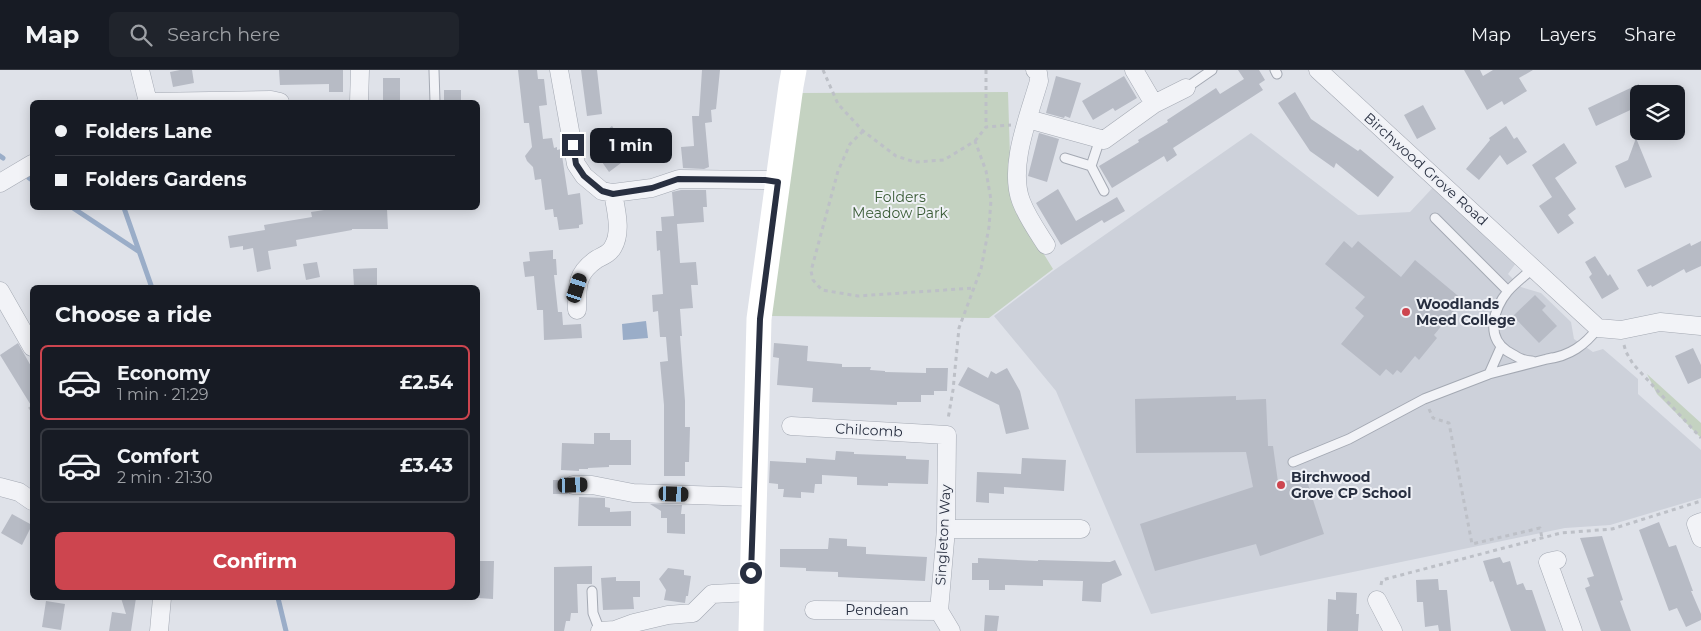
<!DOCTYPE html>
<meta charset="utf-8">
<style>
body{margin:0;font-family:Montserrat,sans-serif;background:#20242c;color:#f1f3f6;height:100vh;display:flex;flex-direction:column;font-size:19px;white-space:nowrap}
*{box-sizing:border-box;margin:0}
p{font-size:16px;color:#9ea1a6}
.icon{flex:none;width:28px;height:28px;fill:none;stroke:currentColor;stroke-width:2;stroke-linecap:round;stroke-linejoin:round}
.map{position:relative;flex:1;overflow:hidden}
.side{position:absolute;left:30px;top:215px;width:450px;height:315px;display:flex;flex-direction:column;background:#171b24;border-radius:8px;box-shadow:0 2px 12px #0003}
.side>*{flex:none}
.hud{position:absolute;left:30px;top:30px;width:450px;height:110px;border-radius:8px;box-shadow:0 2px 12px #0003;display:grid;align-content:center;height:110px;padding:0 25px;background:#171b24}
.tools{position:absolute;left:1630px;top:15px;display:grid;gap:10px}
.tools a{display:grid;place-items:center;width:55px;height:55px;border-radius:8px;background:#171b24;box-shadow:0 2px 12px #0003;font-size:25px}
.end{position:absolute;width:22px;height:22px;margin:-11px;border:6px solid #282f40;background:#fff;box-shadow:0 0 0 2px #fff}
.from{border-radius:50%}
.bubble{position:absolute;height:35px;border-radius:8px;background:#171b24;box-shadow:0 2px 12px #0003;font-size:16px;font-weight:700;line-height:35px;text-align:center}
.car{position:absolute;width:15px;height:30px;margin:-15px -8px;border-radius:6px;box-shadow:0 0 4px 1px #0007;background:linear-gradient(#222 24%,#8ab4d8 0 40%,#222 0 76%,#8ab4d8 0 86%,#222 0)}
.hud b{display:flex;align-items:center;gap:18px;height:48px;font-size:19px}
.hud b+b{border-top:1px solid #363941}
.hud i{width:12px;height:12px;background:#f1f3f6}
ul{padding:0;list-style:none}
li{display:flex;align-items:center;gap:15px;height:75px;margin:0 10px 8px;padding:0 15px;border:2px solid #363941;border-radius:8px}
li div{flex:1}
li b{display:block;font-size:19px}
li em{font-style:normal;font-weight:700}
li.active{border-color:#cd454f}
li>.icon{width:45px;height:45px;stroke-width:1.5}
h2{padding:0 25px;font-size:22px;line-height:60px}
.button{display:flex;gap:10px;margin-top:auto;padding:10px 25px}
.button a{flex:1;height:58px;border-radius:8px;background:#cd454f;color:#fff;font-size:20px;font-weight:700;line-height:58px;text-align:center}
header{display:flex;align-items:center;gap:30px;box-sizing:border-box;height:70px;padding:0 25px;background:#171b24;border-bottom:1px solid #363941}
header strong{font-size:24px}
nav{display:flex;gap:28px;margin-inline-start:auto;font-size:18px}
.search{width:350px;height:45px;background:#20242c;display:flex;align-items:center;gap:12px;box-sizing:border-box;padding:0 18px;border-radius:8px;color:#9ea1a6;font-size:19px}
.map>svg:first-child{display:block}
</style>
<header>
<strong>Map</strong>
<div class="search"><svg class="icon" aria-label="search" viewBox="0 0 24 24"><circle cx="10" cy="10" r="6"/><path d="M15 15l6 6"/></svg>Search here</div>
<nav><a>Map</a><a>Layers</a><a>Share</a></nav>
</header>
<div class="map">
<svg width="1701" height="561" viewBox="0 0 1701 561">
<rect width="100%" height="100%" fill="#dfe2e9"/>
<!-- built -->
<path fill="#cdd1da" d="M1251,63L1358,145L1410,142L1439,111L1516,193L1508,204L1521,217L1541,223L1571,252L1574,269L1593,282L1603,279L1638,309V324L1701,380V428L1610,455L1565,458L1151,544L1056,321L994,246L1053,201Z"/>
<!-- green -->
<path fill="#c4d2c1" d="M1008,22L1011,120L1018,142L1053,199L989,248L770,246L801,23Z
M1647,304L1701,353V368L1657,324Z"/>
<!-- water -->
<path fill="#9aadc8" d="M646,251L648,268L623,270L622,254Z"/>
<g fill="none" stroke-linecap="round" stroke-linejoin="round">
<!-- stream -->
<path stroke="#9aadc8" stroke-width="5" d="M0,86L3,88
M29,108L32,110
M73,138L138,181
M124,138L152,218
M278,528L286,561"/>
</g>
<!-- building -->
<path fill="#b7bbc5" d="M180,0H192L194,13L173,17L170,2Z
M279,0H343V22H329V14L280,15Z
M518,0H537L538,9H544L547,35L539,36L543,69L552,68L554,78L557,77V80L561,79L568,125L580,123L583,154L579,155V158L559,160L557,147H554L553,139L545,140L541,109L535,110L533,97L527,91L525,86L532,77L529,53H524Z
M581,0H597L602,44L587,46Z
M702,0H720L716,39L711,40L712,52L705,53L709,97L704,99L683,98L681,77L694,76L692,46H699Z
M1238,0H1259L1265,10L1259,14L1263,20L1173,78L1177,85L1167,92L1164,86L1112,118L1099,96L1139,72L1138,70L1168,52L1167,50L1216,18L1220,24L1244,9Z
M1464,0H1480L1483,6L1493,0H1533L1519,8L1527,21L1504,35L1502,31L1487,40Z
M1056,6L1081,13L1070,48L1065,46L1064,48L1046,43Z
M1124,6L1137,28L1115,41L1113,38L1093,50L1082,31Z
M383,8H400V32H383Z
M1639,14V36L1596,56L1588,38Z
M444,20H461V32H444Z
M1295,22L1311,49L1358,81L1360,79L1394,107L1378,127L1336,93L1334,98L1310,81L1278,33Z
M1423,35L1436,59L1417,69L1404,45Z
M612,56L622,71L628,67L637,80L620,92L621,93L609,102L595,82L599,79L593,71Z
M1506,56L1514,69L1517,67L1527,82L1507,95L1500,85L1479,110L1466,99L1490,70L1489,68Z
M1039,63L1059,69L1047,112L1028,106Z
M1636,68L1652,107L1625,118L1615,96L1628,90Z
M1564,73L1577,93L1555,108L1576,139L1568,145L1574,153L1558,164L1539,136L1552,127L1532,95Z
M1058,119L1076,151L1117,127L1125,141L1104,153L1102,150L1061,175L1036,133Z
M681,120H706L707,137H703L704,152L677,154L680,193L696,192L698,215H691L693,238L680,239L682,266H680L685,331V357H690L689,392H685V406H664V335L660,292L668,291L666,267H660L658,241L653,242L652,225L663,224L660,180L657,181L656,161H662L661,147L674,146L672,122Z
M337,138L387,139L388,159H352V160L296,170L297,176L268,181L271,199L257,202L253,178L243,180V176L230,178L228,166L265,160L264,155L312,147L311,142Z
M1344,171L1352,178L1358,171L1401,207L1415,190L1463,230L1434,265L1437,268L1419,290L1415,286L1401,303L1397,300L1393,305L1386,299L1380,306L1341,274L1364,246L1355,238L1365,227L1325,194Z
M1701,171V196L1686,203L1684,199L1652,217L1651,215L1647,217L1637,200L1690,173L1691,176Z
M553,180V189H556L557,205H554L558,242H562L563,255L581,254L582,268L544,270L543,240H537L534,206L525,207L523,192L530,191L529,182Z
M1595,186L1608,206L1610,204L1619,219L1602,229L1589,207L1592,204L1585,192Z
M317,192L320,207L306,210L303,194Z
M377,198V217H354L353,199Z
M1535,225L1546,236L1542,240L1557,256L1539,273L1513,246Z
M18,273L32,298V337L0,285Z
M774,273L808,276L807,291L842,294V297H871L870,300L885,301V302L926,303V298H948L947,321H934V325H921V332H897V335L812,332L813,318L777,315L779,288L773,287Z
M1693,278L1701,295V308L1688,314L1675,286Z
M968,297L988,308L991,301L996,304L1007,298L1020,321L1029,359L1006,364L999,335L958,315Z
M1236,326V330L1266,329L1268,376H1273L1278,412L1306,408L1324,464L1260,486L1256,474L1155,501L1140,454L1253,417L1246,382L1136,383L1135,329Z
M594,363H610V370H631V395H609V397L588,398V399H579V401L561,400L562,373L594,374Z
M836,381L854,382V384L906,386V389L929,390L928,414L888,413V416L857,415V407L822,405V414H815L814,423L801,422V428L783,427L784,419H778V414L769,413L770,391L806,393V388L835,390Z
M1022,388L1066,390L1064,421L1004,417V424L989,423V433L976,432L977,402L1021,404Z
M553,410H564L562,415L568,424H553Z
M579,427L605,428V437L610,438V442L631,441V456H578Z
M650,434L682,435L681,444H685V464L667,463V448H661V441Z
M12,444L32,455L22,475L1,463Z
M1659,452L1669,477L1676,475L1693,521H1691L1701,544V550L1686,557L1677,538L1669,541L1639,460Z
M1602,466L1623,530L1620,531L1631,561H1601L1585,518L1590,516L1587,508L1594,506L1580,468Z
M829,468L847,469V476L866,477V484L927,487L925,511L838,507V502L806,501V498L780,497V479H828Z
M1500,487L1503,493L1510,491L1517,515L1523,513L1526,520H1532L1546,561H1511L1493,511L1490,512L1483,491Z
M978,488L1038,491V490L1110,492L1115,490L1122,505L1102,514L1101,532L1082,531L1083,511L1043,510V516L1005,515V520H989V510H972V493H978Z
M478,491H494L493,529L478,528Z
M592,496V514H577L578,543H571L570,551H566L564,561H554V497Z
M668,498L684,500V505L691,506L688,526H686L685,533L664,530L666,520L659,509Z
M616,507V511H640V527H633L634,539L603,540L601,508Z
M1438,509L1439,520H1447L1451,561H1439L1438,555L1425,557L1423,532H1417L1416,510Z
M1336,522L1357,523L1356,544H1359L1358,561H1327L1328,529L1336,530Z
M121,528H136L131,561H109L112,542L126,544Z
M46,531L65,534L61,560L42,557Z
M985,545L999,546L997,561H984Z"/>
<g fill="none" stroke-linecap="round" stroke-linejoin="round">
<!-- service casing -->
<g stroke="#a4a9b3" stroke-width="11">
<path id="service" d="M434,0L435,32
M1275,0L1277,4
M1186,18L1212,0
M1100,69L1091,96L1104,121
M1065,88L1091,96
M1435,148L1508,221
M1547,289C1570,286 1585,275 1598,258
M1532,291C1522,291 1516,286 1507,281C1485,266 1494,238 1508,221C1516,212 1526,205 1534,197
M1489,304L1501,277
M1293,392L1349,369L1424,329L1489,304L1551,288
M592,521L593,543L600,561"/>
</g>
<!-- minor casing -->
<g stroke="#a4a9b3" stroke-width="19">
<path id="minor" d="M140,0L148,32H146
M559,0L576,94L584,106L602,121L613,123L652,118L679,109L765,110L778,112
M1035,0L1038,3L1039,11C1029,46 1008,96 1021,131C1027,147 1037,161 1046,175
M1134,0L1154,34
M1318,0L1598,258L1621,260L1660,252L1701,256
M148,32L271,30L280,32
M359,32L360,0
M1028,49L1104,70L1154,34L1186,18
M0,113L32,94
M0,221L32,277
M577,240C577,216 576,203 597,189C603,186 610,183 613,177C622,162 616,140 613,123
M791,356L947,365L946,459L939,541L951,561
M573,415H592L633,423L753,427
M0,417L19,422L32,431
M1701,452L1696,454L1701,468
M946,459H1081
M1557,490L1548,492L1573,561
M1377,530L1393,561
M814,540L939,541
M159,561L162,528
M600,561L615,560L634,553L668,545L693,543L712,524L751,522"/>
</g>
<!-- path -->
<path stroke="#bdc0c7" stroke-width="3" stroke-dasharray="4 4" stroke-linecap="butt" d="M823,0L838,34L863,61L896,86L915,92L944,90L975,71L986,101L991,130L989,157L981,199L959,258L953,320L948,349
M986,0V57
M863,61L850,74L838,101L811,201L813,210L822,220L858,226L974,218
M975,71L986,57L1011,55
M1624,275L1626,282L1633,294L1701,368
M29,339L32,337
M1429,339L1433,348L1449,353L1472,474L1540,458L1542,468
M1381,515L1382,510L1561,463L1612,459L1701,431"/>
<!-- service -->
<use href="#service" stroke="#f2f3f7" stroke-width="9"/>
<!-- minor -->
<use href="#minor" stroke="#f2f3f7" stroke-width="18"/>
<!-- secondary -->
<path stroke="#fff" stroke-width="25" d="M751,561L759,249L791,16L794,0"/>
</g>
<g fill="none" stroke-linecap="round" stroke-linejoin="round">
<!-- route -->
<path stroke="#282f40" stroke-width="6" d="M573,75L576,94L584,106L602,121L613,124L652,118L678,109L765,110L778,112L760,249L751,503"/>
</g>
<!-- markers -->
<g fill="#cd454f" stroke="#eff1f6" stroke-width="2">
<circle cx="1406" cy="242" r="5"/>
<circle cx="1281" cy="415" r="5"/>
</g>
<g text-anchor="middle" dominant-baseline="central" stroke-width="4" stroke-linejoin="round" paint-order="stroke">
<!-- street labels -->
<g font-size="14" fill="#282f40" stroke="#eff1f6">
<text transform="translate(1426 99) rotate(42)">Birchwood Grove Road</text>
<text transform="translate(869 360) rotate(3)">Chilcomb</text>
<text transform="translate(943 465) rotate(-87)">Singleton Way</text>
<text x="877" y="540">Pendean</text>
</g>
<!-- park labels -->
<g font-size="14" fill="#3a5b36" stroke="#eff1f6">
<text x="900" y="127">Folders<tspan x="900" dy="16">Meadow Park</tspan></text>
</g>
<!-- poi labels -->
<g font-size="14" font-weight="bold" fill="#282f40" stroke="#eff1f6" text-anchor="start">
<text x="1416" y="234">Woodlands<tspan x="1416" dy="16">Meed College</tspan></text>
<text x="1291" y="407">Birchwood<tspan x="1291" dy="16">Grove CP School</tspan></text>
</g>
</g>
</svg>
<div class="tools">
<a><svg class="icon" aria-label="layers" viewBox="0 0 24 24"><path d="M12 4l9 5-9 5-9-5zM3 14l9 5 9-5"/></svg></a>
</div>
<i class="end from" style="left:751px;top:503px"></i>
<i class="end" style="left:573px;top:75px"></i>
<div class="bubble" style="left:590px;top:58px;width:82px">1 min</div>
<i class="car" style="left:577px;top:218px;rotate:18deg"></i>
<i class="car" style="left:573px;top:415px;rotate:88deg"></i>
<i class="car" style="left:674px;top:424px;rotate:92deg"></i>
<div class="hud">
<b><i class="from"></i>Folders Lane</b>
<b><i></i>Folders Gardens</b>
</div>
<section class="side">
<h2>Choose a ride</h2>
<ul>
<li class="active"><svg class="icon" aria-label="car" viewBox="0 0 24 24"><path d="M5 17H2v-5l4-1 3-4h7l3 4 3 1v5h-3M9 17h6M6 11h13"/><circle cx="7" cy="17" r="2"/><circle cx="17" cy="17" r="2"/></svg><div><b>Economy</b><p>1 min · 21:29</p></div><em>£2.54</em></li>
<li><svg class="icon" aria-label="car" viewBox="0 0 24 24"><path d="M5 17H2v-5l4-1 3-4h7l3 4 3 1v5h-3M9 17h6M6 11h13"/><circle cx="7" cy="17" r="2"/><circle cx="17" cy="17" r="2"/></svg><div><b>Comfort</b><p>2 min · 21:30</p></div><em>£3.43</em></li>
</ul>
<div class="button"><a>Confirm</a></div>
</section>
</div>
